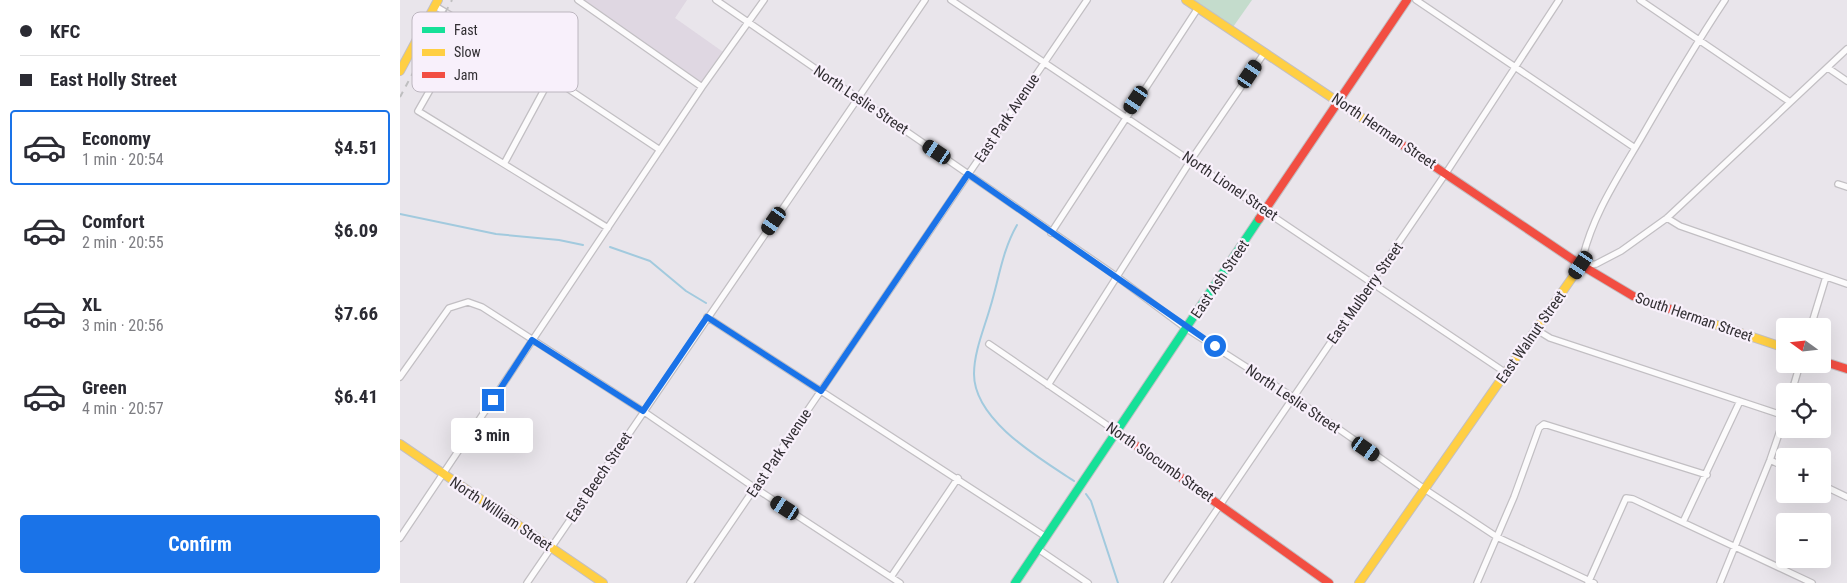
<!DOCTYPE html>
<meta charset="utf-8">
<style>
body{margin:0;font-family:"Roboto Condensed",sans-serif;background:#f2f2f3;color:#2b2b33;height:100vh;display:flex;flex-direction:column;font-size:19px;white-space:nowrap}
*{box-sizing:border-box;margin:0}
p{font-size:16px;color:#7c7c81}
.icon{flex:none;width:28px;height:28px;fill:none;stroke:currentColor;stroke-width:2;stroke-linecap:round;stroke-linejoin:round}
.map{position:relative;flex:1;overflow:hidden}
.sheet{display:flex;flex-direction:column;background:#fff;width:400px}
.sheet>*{flex:none}
.banner{display:grid;align-content:center;height:110px;padding:0 20px;background:#fff}
.needle{width:32px;rotate:285deg}
.buttons{position:absolute;left:1376px;top:318px;display:grid;gap:10px}
.buttons a{display:grid;place-items:center;width:55px;height:55px;border-radius:5px;background:#fff;box-shadow:0 5px 20px #0002;font-size:25px}
.end{position:absolute;width:22px;height:22px;margin:-11px;border:6px solid #1a73e8;background:#fff;box-shadow:0 0 0 2px #fff}
.from{border-radius:50%}
.bubble{position:absolute;height:35px;border-radius:5px;background:#fff;box-shadow:0 5px 20px #0002;font-size:16px;font-weight:700;line-height:35px;text-align:center}
.car{position:absolute;width:15px;height:30px;margin:-15px -8px;border-radius:6px;box-shadow:0 0 4px 1px #0007;background:linear-gradient(#222 24%,#8ab4d8 0 40%,#222 0 76%,#8ab4d8 0 86%,#222 0)}
.banner b{display:flex;align-items:center;gap:18px;height:48px;font-size:19px}
.banner b+b{border-top:1px solid #e1e1e2}
.banner i{width:12px;height:12px;background:#2b2b33}
ul{padding:0;list-style:none}
li{display:flex;align-items:center;gap:15px;height:75px;margin:0 10px 8px;padding:0 10px;border:2px solid transparent;border-radius:5px}
li div{flex:1}
li b{display:block;font-size:19px}
li em{font-style:normal;font-weight:700}
li.on{border-color:#1a73e8}
li>.icon{width:45px;height:45px;stroke-width:1.5}
.cta{display:flex;gap:10px;margin-top:auto;padding:10px 20px}
.cta a{flex:1;height:58px;border-radius:5px;background:#1a73e8;color:#fff;font-size:20px;font-weight:700;line-height:58px;text-align:center}
main{display:flex;flex:1;min-height:0}
.map>svg:first-child{display:block}
</style>
<main>
<section class="sheet">
<div class="banner">
<b><i class="from"></i>KFC</b>
<b><i></i>East Holly Street</b>
</div>
<ul>
<li class="on"><svg class="icon" aria-label="car" viewBox="0 0 24 24"><path d="M5 17H2v-5l4-1 3-4h7l3 4 3 1v5h-3M9 17h6M6 11h13"/><circle cx="7" cy="17" r="2"/><circle cx="17" cy="17" r="2"/></svg><div><b>Economy</b><p>1 min · 20:54</p></div><em>$4.51</em></li>
<li><svg class="icon" aria-label="car" viewBox="0 0 24 24"><path d="M5 17H2v-5l4-1 3-4h7l3 4 3 1v5h-3M9 17h6M6 11h13"/><circle cx="7" cy="17" r="2"/><circle cx="17" cy="17" r="2"/></svg><div><b>Comfort</b><p>2 min · 20:55</p></div><em>$6.09</em></li>
<li><svg class="icon" aria-label="car" viewBox="0 0 24 24"><path d="M5 17H2v-5l4-1 3-4h7l3 4 3 1v5h-3M9 17h6M6 11h13"/><circle cx="7" cy="17" r="2"/><circle cx="17" cy="17" r="2"/></svg><div><b>XL</b><p>3 min · 20:56</p></div><em>$7.66</em></li>
<li><svg class="icon" aria-label="car" viewBox="0 0 24 24"><path d="M5 17H2v-5l4-1 3-4h7l3 4 3 1v5h-3M9 17h6M6 11h13"/><circle cx="7" cy="17" r="2"/><circle cx="17" cy="17" r="2"/></svg><div><b>Green</b><p>4 min · 20:57</p></div><em>$6.41</em></li>
</ul>
<div class="cta"><a>Confirm</a></div>
</section>
<div class="map">
<svg width="1447" height="583" viewBox="0 0 1447 583">
<rect width="100%" height="100%" fill="#e9e5eb"/>
<!-- built -->
<path fill="#dfd7e2" d="M178,0H287L275,18L326,54L302,87Z"/>
<!-- green -->
<path fill="#c4dccc" d="M791,0H852L833,27Z"/>
<g fill="none" stroke-linecap="round" stroke-linejoin="round">
<!-- stream -->
<path stroke="#a2cade" stroke-width="2" d="M0,214L96,234L159,240L183,245
M617,225C602,251 599,279 590,308C584,329 574,352 574,374C574,420 639,458 674,481
M210,247L250,261L286,291L306,303
M686,494L691,501L718,583"/>
<!-- street casing -->
<g stroke="#c2bfc3" stroke-width="8">
<path id="street" d="M178,0L302,87
M316,0L716,276L787,329L893,397L1026,490L1097,537L1194,583
M551,0L1106,373
M1016,0L1235,148
M1240,0L1390,102
M1325,0C1295,45 1268,91 1241,138C1217,179 1191,217 1181,265L1196,264L1221,251L1267,218L1447,49
M35,6L122,58L260,150
M67,25L18,111L208,228
M1428,68L1447,81
M105,162L151,77
M1438,184L1447,187
M1267,218L1280,226L1447,284
M651,233L798,8
M307,317L646,537
M1411,326L1426,277
M1137,330L1150,338L1385,416
M589,344L717,432
M0,377L49,308L68,302L82,307L243,411L355,488L500,583
M648,385L791,160L865,52
M1392,391L1400,364
M1370,460L1385,467
M1422,485L1447,497
M1283,522L1340,401
M0,538L302,87L364,0
M638,549L688,583
M491,577L558,478
M127,583L525,0
M290,583L687,0
M767,583L1046,173L1159,0
M1077,583L1114,497L1139,428L1144,424L1307,475
M1188,583L1226,498L1233,499L1412,583
M1320,583L1370,460L1385,416"/>
</g>
<!-- fast casing -->
<g stroke="#c2bfc3" stroke-width="10">
<path id="fast" d="M615,583L859,219"/>
</g>
<!-- slow casing -->
<g stroke="#c2bfc3" stroke-width="10">
<path id="slow" d="M786,0L995,140
M0,71L38,0
M1284,314L1385,348
M0,444L203,583
M959,583L1181,265"/>
</g>
<!-- jam casing -->
<g stroke="#c2bfc3" stroke-width="10">
<path id="jam" d="M995,140L1181,265L1233,296L1284,314
M859,219L1007,0
M1422,361L1447,369
M717,432L929,583"/>
</g>
<!-- street -->
<use href="#street" stroke="#fcfbfc" stroke-width="5.5"/>
<!-- fast -->
<use href="#fast" stroke="#16e098" stroke-width="8"/>
<!-- slow -->
<use href="#slow" stroke="#ffcf43" stroke-width="8"/>
<!-- jam -->
<use href="#jam" stroke="#f24e42" stroke-width="8"/>
<!-- rail -->
<path stroke="#bebebf" stroke-width="2" stroke-dasharray="6 6" stroke-linecap="butt" d="M0,97L52,0"/>
</g>
<g fill="none" stroke-linecap="round" stroke-linejoin="round">
<!-- route -->
<path stroke="#1a73e8" stroke-width="6" d="M93,400L132,340L243,411L307,317L421,391L568,174L815,346"/>
</g>
<g text-anchor="middle" dominant-baseline="central" stroke-width="4.5" stroke-linejoin="round" paint-order="stroke">
<!-- street labels -->
<g font-size="15" fill="#312e32" stroke="#f8f0fb">
<text transform="translate(461 100) rotate(34)">North Leslie Street</text>
<text transform="translate(607 118) rotate(-56)">East Park Avenue</text>
<text transform="translate(984 131) rotate(34)">North Herman Street</text>
<text transform="translate(830 186) rotate(34)">North Lionel Street</text>
<text transform="translate(820 279) rotate(-56)">East Ash Street</text>
<text transform="translate(965 293) rotate(-55)">East Mulberry Street</text>
<text transform="translate(1294 317) rotate(19)">South Herman Street</text>
<text transform="translate(1131 337) rotate(-55)">East Walnut Street</text>
<text transform="translate(893 399) rotate(34)">North Leslie Street</text>
<text transform="translate(379 453) rotate(-56)">East Park Avenue</text>
<text transform="translate(760 462) rotate(35)">North Slocumb Street</text>
<text transform="translate(199 477) rotate(-56)">East Beech Street</text>
<text transform="translate(101 514) rotate(34)">North William Street</text>
</g>
</g>
<!-- legend -->
<rect x="12" y="12" width="166" height="80" rx="8" fill="#f8f0fb" stroke="#bcb6bf" stroke-width="1"/>
<rect x="22" y="27" width="23" height="6" fill="#16e098"/>
<rect x="22" y="49" width="23" height="7" fill="#ffcf43"/>
<rect x="22" y="72" width="23" height="6" fill="#f24e42"/>
<g font-size="14" fill="#312e32">
<text x="54" y="35">Fast</text>
<text x="54" y="57">Slow</text>
<text x="54" y="80">Jam</text>
</g>
</svg>
<div class="buttons">
<a><svg class="needle" viewBox="-14 -14 28 28"><path d="M0-13l5 13h-10z" fill="#e53935"/><path d="M0 13l5-13h-10z" fill="#7c7c81"/></svg></a>
<a><svg class="icon" aria-label="locate" viewBox="0 0 24 24"><circle cx="12" cy="12" r="6"/><path d="M12 2v4M12 18v4M2 12h4M18 12h4"/></svg></a>
<a>+</a>
<a>−</a>
</div>
<i class="end from" style="left:815px;top:346px"></i>
<i class="end" style="left:93px;top:400px"></i>
<div class="bubble" style="left:51px;top:418px;width:82px">3 min</div>
<i class="car" style="left:850px;top:74px;rotate:34deg"></i>
<i class="car" style="left:736px;top:100px;rotate:214deg"></i>
<i class="car" style="left:537px;top:152px;rotate:304deg"></i>
<i class="car" style="left:374px;top:221px;rotate:215deg"></i>
<i class="car" style="left:1181px;top:265px;rotate:214deg"></i>
<i class="car" style="left:966px;top:449px;rotate:125deg"></i>
<i class="car" style="left:385px;top:508px;rotate:303deg"></i>
</div>
</main>
